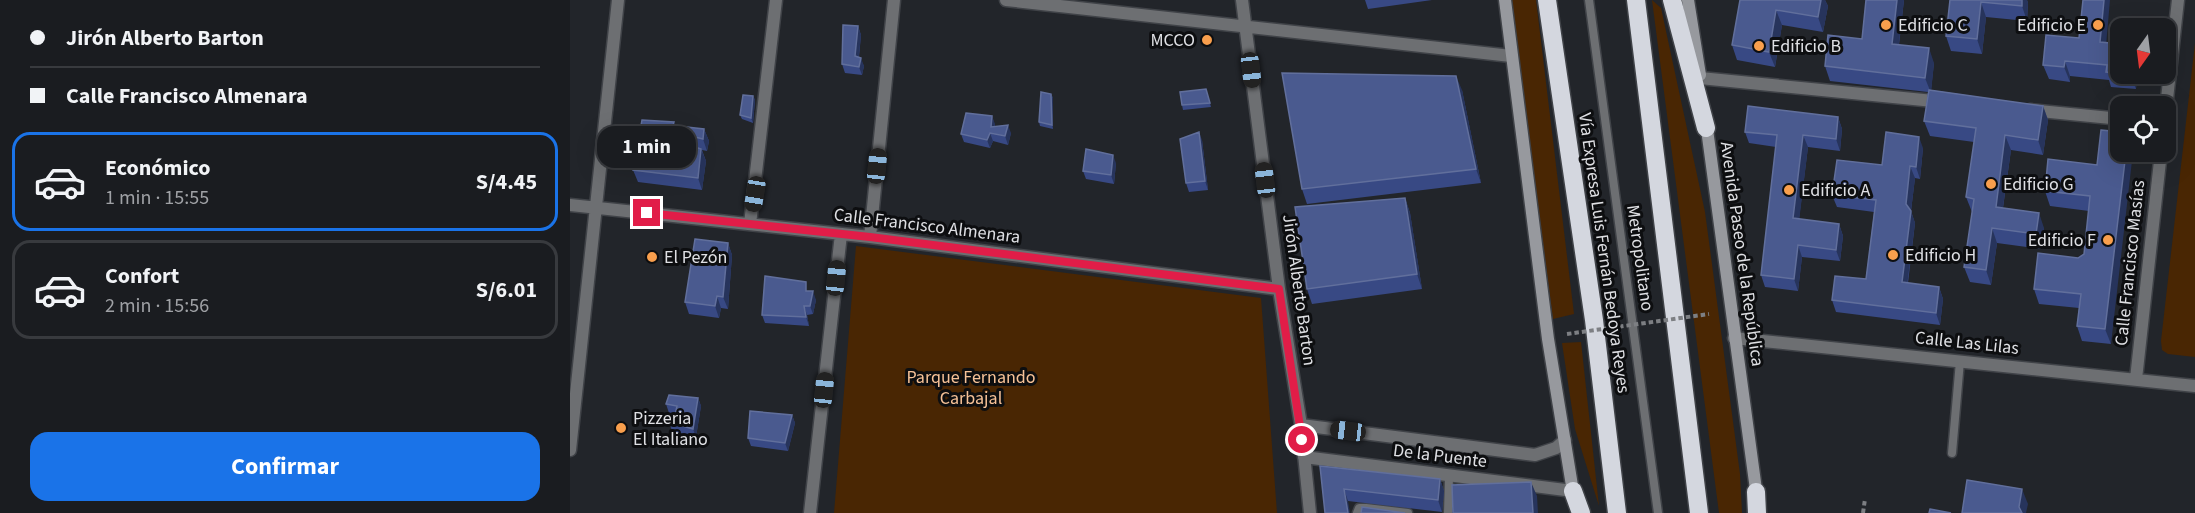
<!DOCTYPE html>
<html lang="es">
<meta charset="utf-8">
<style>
body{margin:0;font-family:"Source Sans 3",sans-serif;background:#232529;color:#f1f3f6;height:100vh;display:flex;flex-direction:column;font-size:22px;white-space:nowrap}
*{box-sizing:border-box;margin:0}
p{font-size:20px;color:#9fa1a5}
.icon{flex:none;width:33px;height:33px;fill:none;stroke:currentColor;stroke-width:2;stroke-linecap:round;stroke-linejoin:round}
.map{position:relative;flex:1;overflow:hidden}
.drawer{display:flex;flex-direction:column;background:#1a1c20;width:570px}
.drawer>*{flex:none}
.hud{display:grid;align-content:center;height:132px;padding:0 30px;background:#1a1c20}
.needle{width:39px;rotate:194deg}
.buttons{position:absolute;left:1540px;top:18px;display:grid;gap:12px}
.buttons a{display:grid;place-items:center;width:66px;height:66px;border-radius:12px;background:#1a1c20;box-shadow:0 6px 24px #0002,0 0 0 2px #383a3e;font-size:30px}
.end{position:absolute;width:27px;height:27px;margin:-14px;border:8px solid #e11d48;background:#fff;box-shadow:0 0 0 3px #fff}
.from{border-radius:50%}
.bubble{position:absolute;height:42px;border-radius:18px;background:#1a1c20;box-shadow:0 6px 24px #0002,0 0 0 2px #383a3e;font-size:20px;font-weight:700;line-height:42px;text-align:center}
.car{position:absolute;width:18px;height:36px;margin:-18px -9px;border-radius:8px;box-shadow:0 0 4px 2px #0007;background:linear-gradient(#222 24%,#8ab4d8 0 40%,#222 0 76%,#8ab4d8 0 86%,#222 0)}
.hud b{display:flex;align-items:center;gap:21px;height:57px;font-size:22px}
.hud b+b{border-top:2px solid #383a3e}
.hud i{width:15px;height:15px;background:#f1f3f6}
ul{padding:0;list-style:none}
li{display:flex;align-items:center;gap:18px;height:99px;margin:0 12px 9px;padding:0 18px;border:3px solid #383a3e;border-radius:18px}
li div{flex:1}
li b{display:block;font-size:22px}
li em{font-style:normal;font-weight:700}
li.on{border-color:#1a73e8}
li>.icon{width:54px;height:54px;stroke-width:1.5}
.primary-button{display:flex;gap:12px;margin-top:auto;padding:12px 30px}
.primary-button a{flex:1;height:69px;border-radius:18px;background:#1a73e8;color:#fff;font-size:24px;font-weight:700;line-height:69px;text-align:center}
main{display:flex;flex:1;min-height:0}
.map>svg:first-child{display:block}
</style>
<main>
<section class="drawer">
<div class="hud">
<b><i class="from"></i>Jirón Alberto Barton</b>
<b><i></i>Calle Francisco Almenara</b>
</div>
<ul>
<li class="on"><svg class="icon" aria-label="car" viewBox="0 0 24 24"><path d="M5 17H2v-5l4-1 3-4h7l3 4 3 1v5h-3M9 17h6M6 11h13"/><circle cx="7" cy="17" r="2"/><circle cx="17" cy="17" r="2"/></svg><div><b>Económico</b><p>1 min · 15:55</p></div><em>S/4.45</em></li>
<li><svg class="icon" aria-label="car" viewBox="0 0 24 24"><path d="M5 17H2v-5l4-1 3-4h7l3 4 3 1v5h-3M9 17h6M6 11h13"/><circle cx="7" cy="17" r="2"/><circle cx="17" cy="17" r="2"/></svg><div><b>Confort</b><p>2 min · 15:56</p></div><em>S/6.01</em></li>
</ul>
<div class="primary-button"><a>Confirmar</a></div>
</section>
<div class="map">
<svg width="1625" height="513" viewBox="0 0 1625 513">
<rect width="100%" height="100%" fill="#22252a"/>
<!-- green -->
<path fill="#492603" d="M941,0H966L1004,314L983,319Z
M1082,0L1091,8L1135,212L1170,474L1172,513H1149Z
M1625,43V357L1598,354L1592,350L1591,341Z
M286,246L691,298L707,513H264Z
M1011,342L1029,506L1005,429L992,343Z"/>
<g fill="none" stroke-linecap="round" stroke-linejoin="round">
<!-- service casing -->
<g stroke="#404348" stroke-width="11">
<path id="service" d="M1019,0L1088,513
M1382,453L1390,361
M787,513L789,508H796L838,513
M878,513L879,476"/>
</g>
<!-- pedestrian casing -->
<g stroke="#404348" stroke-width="15">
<path id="pedestrian" d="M1130,78L1374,102
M1460,110L1551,119"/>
</g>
<!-- minor casing -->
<g stroke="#404348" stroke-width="15">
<path id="minor" d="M436,0L941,56
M672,0L709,289L731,425L740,513
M0,205L300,237L709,289
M180,224L206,0
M300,237L324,0
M731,425L965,455L986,448L995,440
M0,450L48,0
M734,457L1003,491
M240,513L271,234"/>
</g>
<!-- tertiary casing -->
<g stroke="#404348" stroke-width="15">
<path id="tertiary" d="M1596,108L1608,0
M1164,338L1625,386
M1566,379L1591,152"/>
</g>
<!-- secondary casing -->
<g stroke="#404348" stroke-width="15">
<path id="secondary" d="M935,0L978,339L1004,498
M1118,0L1130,75
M1136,122L1187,497"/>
</g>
<!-- motorway casing -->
<g stroke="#404348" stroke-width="21">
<path id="motorway" d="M977,0L1024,320L1047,513
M1066,0L1129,513
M1102,0L1136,128
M1003,491L1011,513
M1186,492L1187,513"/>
</g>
<!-- path -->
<path stroke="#7d7f83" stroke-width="4" stroke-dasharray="4.5 3" stroke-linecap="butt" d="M1293,513L1295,499"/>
<!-- service -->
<use href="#service" stroke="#6d6f72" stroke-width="8"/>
<!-- pedestrian -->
<use href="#pedestrian" stroke="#6d6f72" stroke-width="12"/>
<!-- minor -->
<use href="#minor" stroke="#6d6f72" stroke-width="12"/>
<!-- tertiary -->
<use href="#tertiary" stroke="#6d6f72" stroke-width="12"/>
<!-- secondary -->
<use href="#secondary" stroke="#97999e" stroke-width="12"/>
<!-- motorway -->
<use href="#motorway" stroke="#d4d7df" stroke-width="18"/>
<!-- path-bridge -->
<path stroke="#7d7f83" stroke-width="4" stroke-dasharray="4.5 3" stroke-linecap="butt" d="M997,334L1139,314"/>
</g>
<!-- wall -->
<path fill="#384984" d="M795,0H862L798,9Z
M1170,0H1255L1258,6L1253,32L1212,25L1205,67L1167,60L1162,45Z
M1296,0H1334L1329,45L1364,63L1361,90L1473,106L1478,120L1473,155L1441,150L1433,208L1474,228L1472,249L1427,243L1421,285L1400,282L1394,267L1402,212L1396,197L1404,142L1360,136L1354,121L1358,92L1260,81L1255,66L1292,39Z
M1380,0H1457L1458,3L1457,21L1416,17L1412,54L1381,51L1376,36Z
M288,26L291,35L289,57L294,66L292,75L275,73L272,64Z
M1509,38L1536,43L1567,74L1566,89L1541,87L1539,80L1500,76V82L1479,79L1473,65Z
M636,89L641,107L613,110L612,105Z
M892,90L911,183L737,204L732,189Z
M481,94L483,98V129L470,126L469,122Z
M183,96L185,100L183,123L172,119L170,115Z
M422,116L425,126L441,133L438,145L423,141L420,148L394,142L391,134Z
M1268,117L1272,129L1270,151L1238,147L1229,219L1269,224L1273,236L1270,261L1232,257L1228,291L1195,287L1191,275L1206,147L1179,143L1175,132Z
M134,129L139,141L137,151L132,150L136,161L132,190L68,182L63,170L107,131Z
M632,140L638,190L619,192L616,183Z
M1353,148L1350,179L1345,178L1341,211L1345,223L1338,283L1369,287L1373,299L1370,325L1266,312L1262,300L1296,279L1304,212L1267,207L1262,195L1312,165Z
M546,163L544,184L516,179L513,171Z
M1527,165L1541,344L1512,341L1507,326L1509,308L1469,304L1464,289L1514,254L1519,211L1480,206L1475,191Z
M835,198L840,213L852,289L742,304L737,289Z
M158,243L162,255L158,309L151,308L149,318L119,314L115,302Z
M239,291L246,300L243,314L237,315L239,326L195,323L192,315Z
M128,398L131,406L126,437L102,431L99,422L105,416V414L99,413L96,404Z
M222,415L225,423L218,451L181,446L178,438Z
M750,466L870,479L874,491L872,512L778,501Z"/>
<!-- shaded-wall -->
<path fill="#27345c" d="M1251,0H1255L1258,6L1253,32L1248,17Z
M1327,0H1334L1327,59L1322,44Z
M1452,0H1457L1458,3L1457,21L1452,6Z
M1534,0H1540L1535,57L1530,42Z
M1411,2L1416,17L1412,54L1407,39Z
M1206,10L1212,25L1205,67L1199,52Z
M288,26L291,35L288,64L285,56Z
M1359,48L1364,63L1361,93L1355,78Z
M291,58L294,66L292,75L289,67Z
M1495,61L1500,76V82L1494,67Z
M1560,74H1567L1566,89Z
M886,76L892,90L911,183L906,169Z
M481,94L483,98V129L482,125Z
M183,96L185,100L183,123L181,118Z
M1473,106L1478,120L1473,155L1468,140Z
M422,116L425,124L424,135L421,127Z
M1268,117L1272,129L1270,151L1266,139Z
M104,122L108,134L104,146L100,134Z
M438,125L441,133L438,145L435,136Z
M134,129L139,141L137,151L133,139Z
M629,132L632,140L638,190L635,181Z
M420,133L423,141L420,148L417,140Z
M1233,135L1238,147L1228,230L1223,218Z
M1435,135L1441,150L1431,221L1426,207Z
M1349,137L1353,148L1350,179L1346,167Z
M131,149L136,161L132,190L128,178Z
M1556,152H1563L1541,344L1535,329Z
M543,155L546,163L544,184L541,175Z
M1340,166L1345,178L1341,211L1345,223L1336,294L1332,282L1336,204Z
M835,198L840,213L852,289L847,274Z
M1469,213L1474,228L1472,249L1466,234Z
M1269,224L1273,236L1270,261L1266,250Z
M1422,228L1427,243L1421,285L1416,270Z
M158,243L162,255L158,309L153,297Z
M1228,245L1232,257L1228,291L1224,279Z
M1369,287L1373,299L1370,325L1366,313Z
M243,291L246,300L243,314L240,306Z
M147,296L151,308L149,318L145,306Z
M234,306L237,315L239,326L236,317Z
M128,398L131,406L126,437L123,429Z
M222,415L225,423L218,451L215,443Z
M870,479L874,491L872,512L868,500Z
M961,482L967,496L968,513H963Z
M774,489L778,501L780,513H778Z
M1452,489L1458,504L1456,513H1451L1449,507Z"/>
<!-- building -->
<path fill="#4a5a8f" stroke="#616f9c" stroke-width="1.5" d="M1170,0H1251L1248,17L1206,10L1199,52L1162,45Z
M1296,0H1327L1322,44L1359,48L1355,78L1255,66L1258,35L1292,39Z
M1380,0H1452V6L1411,2L1407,39L1376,36Z
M1513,0H1534L1530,42L1551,44V73L1536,72L1537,65L1495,61L1494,67L1473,65L1476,35L1509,38Z
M273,25L288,26L285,56L291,58L289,67L272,64Z
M712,73L886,76L906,169L732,189Z
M636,89L640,103L612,105L610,92Z
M1359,90L1473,106L1468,140L1435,135L1426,207L1469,213L1466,234L1422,228L1416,270L1394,267L1404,199L1396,197L1406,128L1354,121Z
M471,92L481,94L482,125L469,122Z
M173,95L183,96L181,118L170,115Z
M1178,106L1268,117L1266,139L1233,135L1223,218L1269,224L1266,250L1228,245L1224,279L1191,275L1207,135L1175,132Z
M396,113L422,116L421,127L438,125L435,136L420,133L417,140L391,134Z
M72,120L104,122L100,134L106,135L108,126L134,129L133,139L125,137V147L131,149L128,178L63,170Z
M1531,130L1551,132V152H1556L1535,329L1507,326L1511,294L1464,289L1468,253L1508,258L1514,254L1520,196L1475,191L1478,159L1527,165Z
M629,132L635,181L616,183L610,139Z
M1316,132L1349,137L1346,167L1340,166L1336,204L1341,211L1332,282L1369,287L1366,313L1262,300L1265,276L1296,279L1306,200L1262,195L1267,160L1312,165Z
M516,149L543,155L541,175L513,171Z
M835,198L847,274L737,289L725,207Z
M125,239L158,243L153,297L147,296L145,306L115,302Z
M195,276L236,282V291H243L240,306H234L236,317L192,315Z
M99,395L128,398L123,429L99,422L100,414L105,416L107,406L96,404Z
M180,411L222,415L215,443L178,438Z
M750,466L870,479L868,500L774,489L778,513H755Z
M1397,480L1452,489L1449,507L1452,513H1392Z
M961,482L963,513H883L882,485Z
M792,507L835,513H791Z
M1360,509L1381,513H1359Z"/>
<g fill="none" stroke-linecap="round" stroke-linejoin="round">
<!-- route -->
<path stroke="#e11d48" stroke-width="8" d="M77,213L300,237L709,289L732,440"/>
</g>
<!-- markers -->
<g fill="#f99f4d" stroke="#0d0e10" stroke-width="2">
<circle cx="1316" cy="25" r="6"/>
<circle cx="1528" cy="25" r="6"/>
<circle cx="637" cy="40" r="6"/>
<circle cx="1189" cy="46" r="6"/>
<circle cx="1421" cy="184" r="6"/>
<circle cx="1219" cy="190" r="6"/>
<circle cx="1538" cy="240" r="6"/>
<circle cx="1323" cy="255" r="6"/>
<circle cx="82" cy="257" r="6"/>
<circle cx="51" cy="428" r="6"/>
</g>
<g text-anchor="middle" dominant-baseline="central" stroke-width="6" stroke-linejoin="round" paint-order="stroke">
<!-- poi labels -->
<g font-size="18" fill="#dfe0e4" stroke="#0d0e10" text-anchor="start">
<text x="1328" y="25">Edificio C</text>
<text x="1516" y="25" text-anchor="end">Edificio E</text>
<text x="625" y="40" text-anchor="end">MCCO</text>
<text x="1201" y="46">Edificio B</text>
<text x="1433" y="184">Edificio G</text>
<text x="1231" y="190">Edificio A</text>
<text x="1526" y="240" text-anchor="end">Edificio F</text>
<text x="1335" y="255">Edificio H</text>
<text x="94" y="257">El Pezón</text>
<text x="63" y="418">Pizzeria<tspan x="63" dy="21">El Italiano</tspan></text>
</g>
<!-- street labels -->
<g font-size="18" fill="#dfe0e4" stroke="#0d0e10">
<text transform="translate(357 226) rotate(7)">Calle Francisco Almenara</text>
<text transform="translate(1034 253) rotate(82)">Vía Expresa Luis Fernán Bedoya Reyes</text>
<text transform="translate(1172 254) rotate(82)">Avenida Paseo de la República</text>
<text transform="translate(1070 258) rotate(82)">Metropolitano</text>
<text transform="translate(1560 263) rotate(-84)">Calle Francisco Masías</text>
<text transform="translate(729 290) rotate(82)">Jirón Alberto Barton</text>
<text transform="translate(1397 343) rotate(6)">Calle Las Lilas</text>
<text transform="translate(870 456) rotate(7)">De la Puente</text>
</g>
<!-- park labels -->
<g font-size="18" fill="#f7c297" stroke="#0d0e10">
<text x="401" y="377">Parque Fernando<tspan x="401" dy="21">Carbajal</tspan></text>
</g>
</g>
</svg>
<div class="buttons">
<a><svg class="needle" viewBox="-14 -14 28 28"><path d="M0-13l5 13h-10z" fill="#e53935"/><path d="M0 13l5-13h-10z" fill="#9fa1a5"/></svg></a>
<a><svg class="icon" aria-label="locate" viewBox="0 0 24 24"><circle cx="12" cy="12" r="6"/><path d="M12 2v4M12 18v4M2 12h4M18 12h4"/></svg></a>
</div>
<i class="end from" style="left:732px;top:440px"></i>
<i class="end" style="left:77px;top:213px"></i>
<div class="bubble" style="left:27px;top:126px;width:99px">1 min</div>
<i class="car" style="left:681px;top:70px;rotate:173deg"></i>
<i class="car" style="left:307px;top:166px;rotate:6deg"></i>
<i class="car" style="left:695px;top:180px;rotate:353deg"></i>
<i class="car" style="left:185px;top:194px;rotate:189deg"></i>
<i class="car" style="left:266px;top:278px;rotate:6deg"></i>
<i class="car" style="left:254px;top:390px;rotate:6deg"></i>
<i class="car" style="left:778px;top:431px;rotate:277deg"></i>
</div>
</main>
